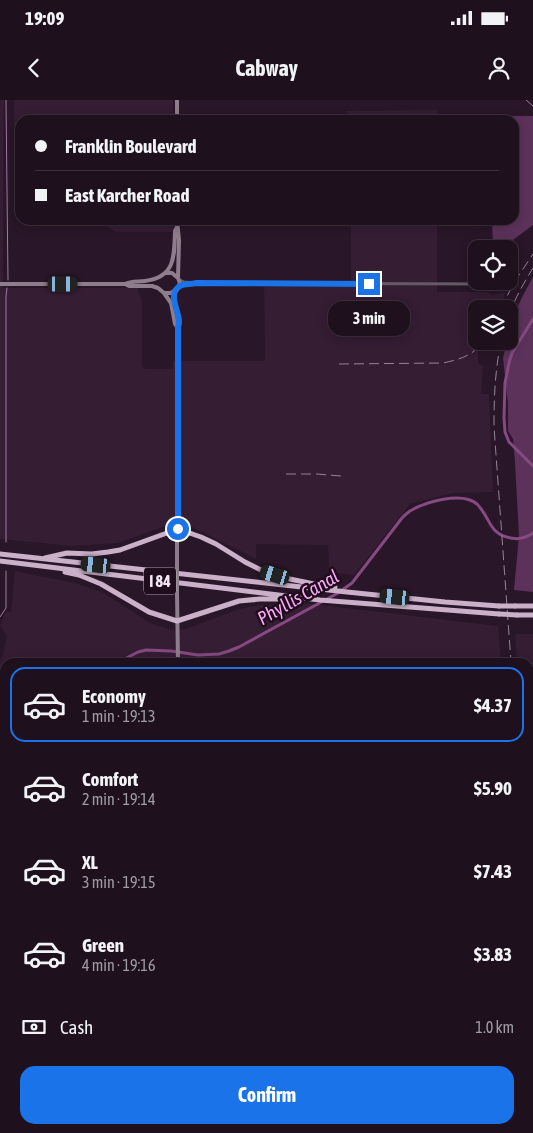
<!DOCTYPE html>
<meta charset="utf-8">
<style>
body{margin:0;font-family:"Asap Condensed",sans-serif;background:#2c1e2b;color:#f1f3f6;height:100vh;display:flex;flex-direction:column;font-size:19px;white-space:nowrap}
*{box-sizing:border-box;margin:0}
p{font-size:16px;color:#a19da4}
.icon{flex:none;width:28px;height:28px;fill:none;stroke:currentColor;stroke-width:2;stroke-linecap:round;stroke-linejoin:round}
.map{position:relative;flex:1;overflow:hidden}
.details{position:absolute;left:0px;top:558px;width:534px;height:476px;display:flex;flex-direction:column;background:#1f101e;border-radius:15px 15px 0 0;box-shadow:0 2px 12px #0003,0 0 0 1px #3c303c}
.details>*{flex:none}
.guide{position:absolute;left:15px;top:15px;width:504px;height:110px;border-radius:15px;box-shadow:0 2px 12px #0003,0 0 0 1px #3c303c;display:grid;align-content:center;height:110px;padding:0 20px;background:#1f101e}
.fabs{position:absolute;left:468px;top:140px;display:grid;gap:10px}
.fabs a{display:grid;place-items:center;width:50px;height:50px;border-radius:10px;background:#1f101e;box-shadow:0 2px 12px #0003,0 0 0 1px #3c303c;font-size:25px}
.end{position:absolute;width:22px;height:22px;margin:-11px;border:6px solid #1a73e8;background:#fff;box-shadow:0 0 0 2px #fff}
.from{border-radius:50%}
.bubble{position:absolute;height:35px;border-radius:15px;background:#1f101e;box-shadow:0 2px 12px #0003,0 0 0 1px #3c303c;font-size:16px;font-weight:700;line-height:35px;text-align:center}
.car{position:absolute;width:15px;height:30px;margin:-15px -8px;border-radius:6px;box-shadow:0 0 4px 1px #0007;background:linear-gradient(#222 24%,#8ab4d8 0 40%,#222 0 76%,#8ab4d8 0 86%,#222 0)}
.guide b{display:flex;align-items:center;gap:18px;height:48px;font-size:19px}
.guide b+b{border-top:1px solid #3c303c}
.guide i{width:12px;height:12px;background:#f1f3f6}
ul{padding:9px 0 0;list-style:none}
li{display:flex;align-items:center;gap:15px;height:75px;margin:0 10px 8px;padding:0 10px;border:2px solid transparent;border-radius:15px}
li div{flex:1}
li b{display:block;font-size:19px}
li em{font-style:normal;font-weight:700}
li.current{border-color:#1a73e8}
li>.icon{width:45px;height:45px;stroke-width:1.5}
.pay{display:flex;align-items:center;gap:12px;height:55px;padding:0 20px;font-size:19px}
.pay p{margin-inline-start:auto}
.cta{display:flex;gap:10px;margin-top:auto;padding:10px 20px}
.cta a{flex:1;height:58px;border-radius:15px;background:#1a73e8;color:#fff;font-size:20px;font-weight:700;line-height:58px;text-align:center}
.status{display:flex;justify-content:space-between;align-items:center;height:35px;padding:0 25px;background:#1f101e;direction:ltr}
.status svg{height:14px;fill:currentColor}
header{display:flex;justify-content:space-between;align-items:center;height:65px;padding:0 20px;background:#1f101e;font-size:22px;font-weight:700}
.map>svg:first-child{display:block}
</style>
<div class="status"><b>19:09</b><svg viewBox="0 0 49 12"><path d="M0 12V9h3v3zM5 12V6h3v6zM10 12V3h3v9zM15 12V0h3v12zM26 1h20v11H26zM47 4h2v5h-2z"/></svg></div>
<header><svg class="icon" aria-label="back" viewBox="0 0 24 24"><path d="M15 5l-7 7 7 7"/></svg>Cabway<svg class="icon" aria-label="person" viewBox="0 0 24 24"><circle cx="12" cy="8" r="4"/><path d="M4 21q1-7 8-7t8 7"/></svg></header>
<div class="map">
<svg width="533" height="1033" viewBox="0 0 533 1033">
<rect width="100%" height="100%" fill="#291628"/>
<!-- built -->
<path fill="#351d34" d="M0,0H4L3,188H138V192L142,200V266L145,269H173V261H265L264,187H351V120H437V192H487L492,195L506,192L499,209H476V241H481L478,245V263L483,266L481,294H489L493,392L453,393L410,404L354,475L329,472L328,445L256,444V459L188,425H169L118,443L72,446L0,439Z
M14,0H173V20H20V58H15Z
M437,10V20H350V17L346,11Z
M98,120H173V132H115Z
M15,471L75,483L104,493L150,523L172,530L186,529L239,509L261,505L312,504L498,526L501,562H5V667L0,664V560L3,555L7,536L0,526L6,511L11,512Z
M515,534H533V872L529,871V562H517Z
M129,1029H190L193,1033H134Z
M355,1029H420L421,1033H303L355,1032Z"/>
<!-- green -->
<path fill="#5c325a" d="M491,16H533V125L501,149H493L492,120H514V20H491Z
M533,177V492L514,490L519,436L515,362L513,339L508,331V303L503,258L507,241H509C509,220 523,195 533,177Z"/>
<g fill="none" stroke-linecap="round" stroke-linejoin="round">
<!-- stream -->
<path stroke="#a679a3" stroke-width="1" d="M6,0L8,180
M526,0L533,6
M6,442V196L7,188
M0,517L6,508V471
M0,663L5,667"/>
<!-- canal -->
<path stroke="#854a81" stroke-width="3" d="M533,219L512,253L509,263L505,283L504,318L505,332L509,342L533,366
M119,562L138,552L146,550L171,551L198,555L219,554L229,551L239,547L338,493L352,483L402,418C404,416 407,413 410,411C425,402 462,391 477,404C491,418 488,434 511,438C519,440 526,438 533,433
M0,848L5,853"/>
<!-- tertiary -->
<path stroke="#655b64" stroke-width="3" d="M180,180L184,182L196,183
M178,187C184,184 191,186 196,183L494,184
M529,743L533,739
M529,744L531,749L533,1025
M0,980L5,984
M53,1029L58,1033
M257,1033L261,1029"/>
<!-- secondary -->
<path stroke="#8e7d8c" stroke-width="4" d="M177,20V0
M165,173H172L178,178
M0,184H125L129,186H152L158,188L164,193H171L177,189L180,183L178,178L179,140L177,120
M125,184C131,181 138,182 145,181C176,177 174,156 175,131L177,127
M175,191C171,203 183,215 177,227V458
M164,193L171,203L175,224L177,227
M177,493L178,562
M196,1029L198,1033"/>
<!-- motorway -->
<path stroke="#cab0c8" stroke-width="5" d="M0,454L347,492L445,502L499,506
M45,458L67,453L92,454L108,452L120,450L178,429L201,437L216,444L245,462L265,472L285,478L314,484L335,487
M0,461L320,500L499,514
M65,472L79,475L101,484L149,512L177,521L239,501L260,499H287
M515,506H533
M517,515H533"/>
<!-- rail -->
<path stroke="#958594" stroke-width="1" stroke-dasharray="10 5" stroke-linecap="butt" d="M501,209L513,184L533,154
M509,216C514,199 524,183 533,168
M501,241C495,272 494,295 494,327L511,562
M339,264L443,263C461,259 472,256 484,241
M286,374H317L341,376
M523,1029V1033"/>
<!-- secondary-bridge -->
<path stroke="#8e7d8c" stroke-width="4" d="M177,493V458"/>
<!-- motorway-bridge -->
<path stroke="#cab0c8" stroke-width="5" d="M499,506H515
M499,514L517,515"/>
</g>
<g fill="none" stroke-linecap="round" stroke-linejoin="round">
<!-- route -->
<path stroke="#1a73e8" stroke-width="6" d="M178,429V227C183,215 165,195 180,186C185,183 191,185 196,183L369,184"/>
</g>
<g text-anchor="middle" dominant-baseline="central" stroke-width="5" stroke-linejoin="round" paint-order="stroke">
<!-- shield labels -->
<rect fill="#1f0d1e" stroke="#b4a5b2" stroke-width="1" x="144" y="467.5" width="32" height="27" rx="4"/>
<g font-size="16" font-weight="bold" fill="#f4e6f2">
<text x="160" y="481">I 84</text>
</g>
<!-- water labels -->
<g font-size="19" font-style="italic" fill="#fda9f7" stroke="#1f0d1e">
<text transform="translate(298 497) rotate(-30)">Phyllis Canal</text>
</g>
</g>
</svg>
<div class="fabs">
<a><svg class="icon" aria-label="locate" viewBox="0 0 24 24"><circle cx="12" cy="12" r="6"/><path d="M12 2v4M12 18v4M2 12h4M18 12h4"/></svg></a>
<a><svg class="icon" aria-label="layers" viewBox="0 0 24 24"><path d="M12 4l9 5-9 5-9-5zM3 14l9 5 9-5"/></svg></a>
</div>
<i class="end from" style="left:178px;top:429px"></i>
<i class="end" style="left:369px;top:184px"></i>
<div class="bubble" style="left:328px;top:201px;width:82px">3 min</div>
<i class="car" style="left:63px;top:184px;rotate:90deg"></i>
<i class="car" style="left:96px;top:465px;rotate:276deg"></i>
<i class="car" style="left:275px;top:475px;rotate:287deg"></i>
<i class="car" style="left:395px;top:497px;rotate:276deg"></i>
<div class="guide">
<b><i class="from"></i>Franklin Boulevard</b>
<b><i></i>East Karcher Road</b>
</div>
<section class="details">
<ul>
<li class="current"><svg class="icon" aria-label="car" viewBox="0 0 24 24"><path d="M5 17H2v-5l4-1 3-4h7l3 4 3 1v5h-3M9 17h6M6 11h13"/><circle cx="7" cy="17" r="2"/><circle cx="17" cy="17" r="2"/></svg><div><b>Economy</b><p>1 min · 19:13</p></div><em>$4.37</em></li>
<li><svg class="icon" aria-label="car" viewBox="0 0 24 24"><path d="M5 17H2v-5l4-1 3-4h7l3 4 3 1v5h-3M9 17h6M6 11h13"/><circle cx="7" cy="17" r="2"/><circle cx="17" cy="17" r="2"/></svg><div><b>Comfort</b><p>2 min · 19:14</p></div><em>$5.90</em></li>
<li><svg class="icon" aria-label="car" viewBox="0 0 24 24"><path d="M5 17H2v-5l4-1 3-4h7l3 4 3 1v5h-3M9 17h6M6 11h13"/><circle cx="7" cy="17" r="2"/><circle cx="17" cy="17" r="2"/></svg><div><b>XL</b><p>3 min · 19:15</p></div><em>$7.43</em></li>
<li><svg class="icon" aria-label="car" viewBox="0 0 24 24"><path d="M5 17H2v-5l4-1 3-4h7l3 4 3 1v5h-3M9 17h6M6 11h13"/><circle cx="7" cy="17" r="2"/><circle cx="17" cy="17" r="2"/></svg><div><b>Green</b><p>4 min · 19:16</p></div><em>$3.83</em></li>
</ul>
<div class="pay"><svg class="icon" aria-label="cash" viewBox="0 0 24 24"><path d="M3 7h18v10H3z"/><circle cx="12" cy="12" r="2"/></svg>Cash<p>1.0 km</p></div>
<div class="cta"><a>Confirm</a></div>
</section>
</div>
